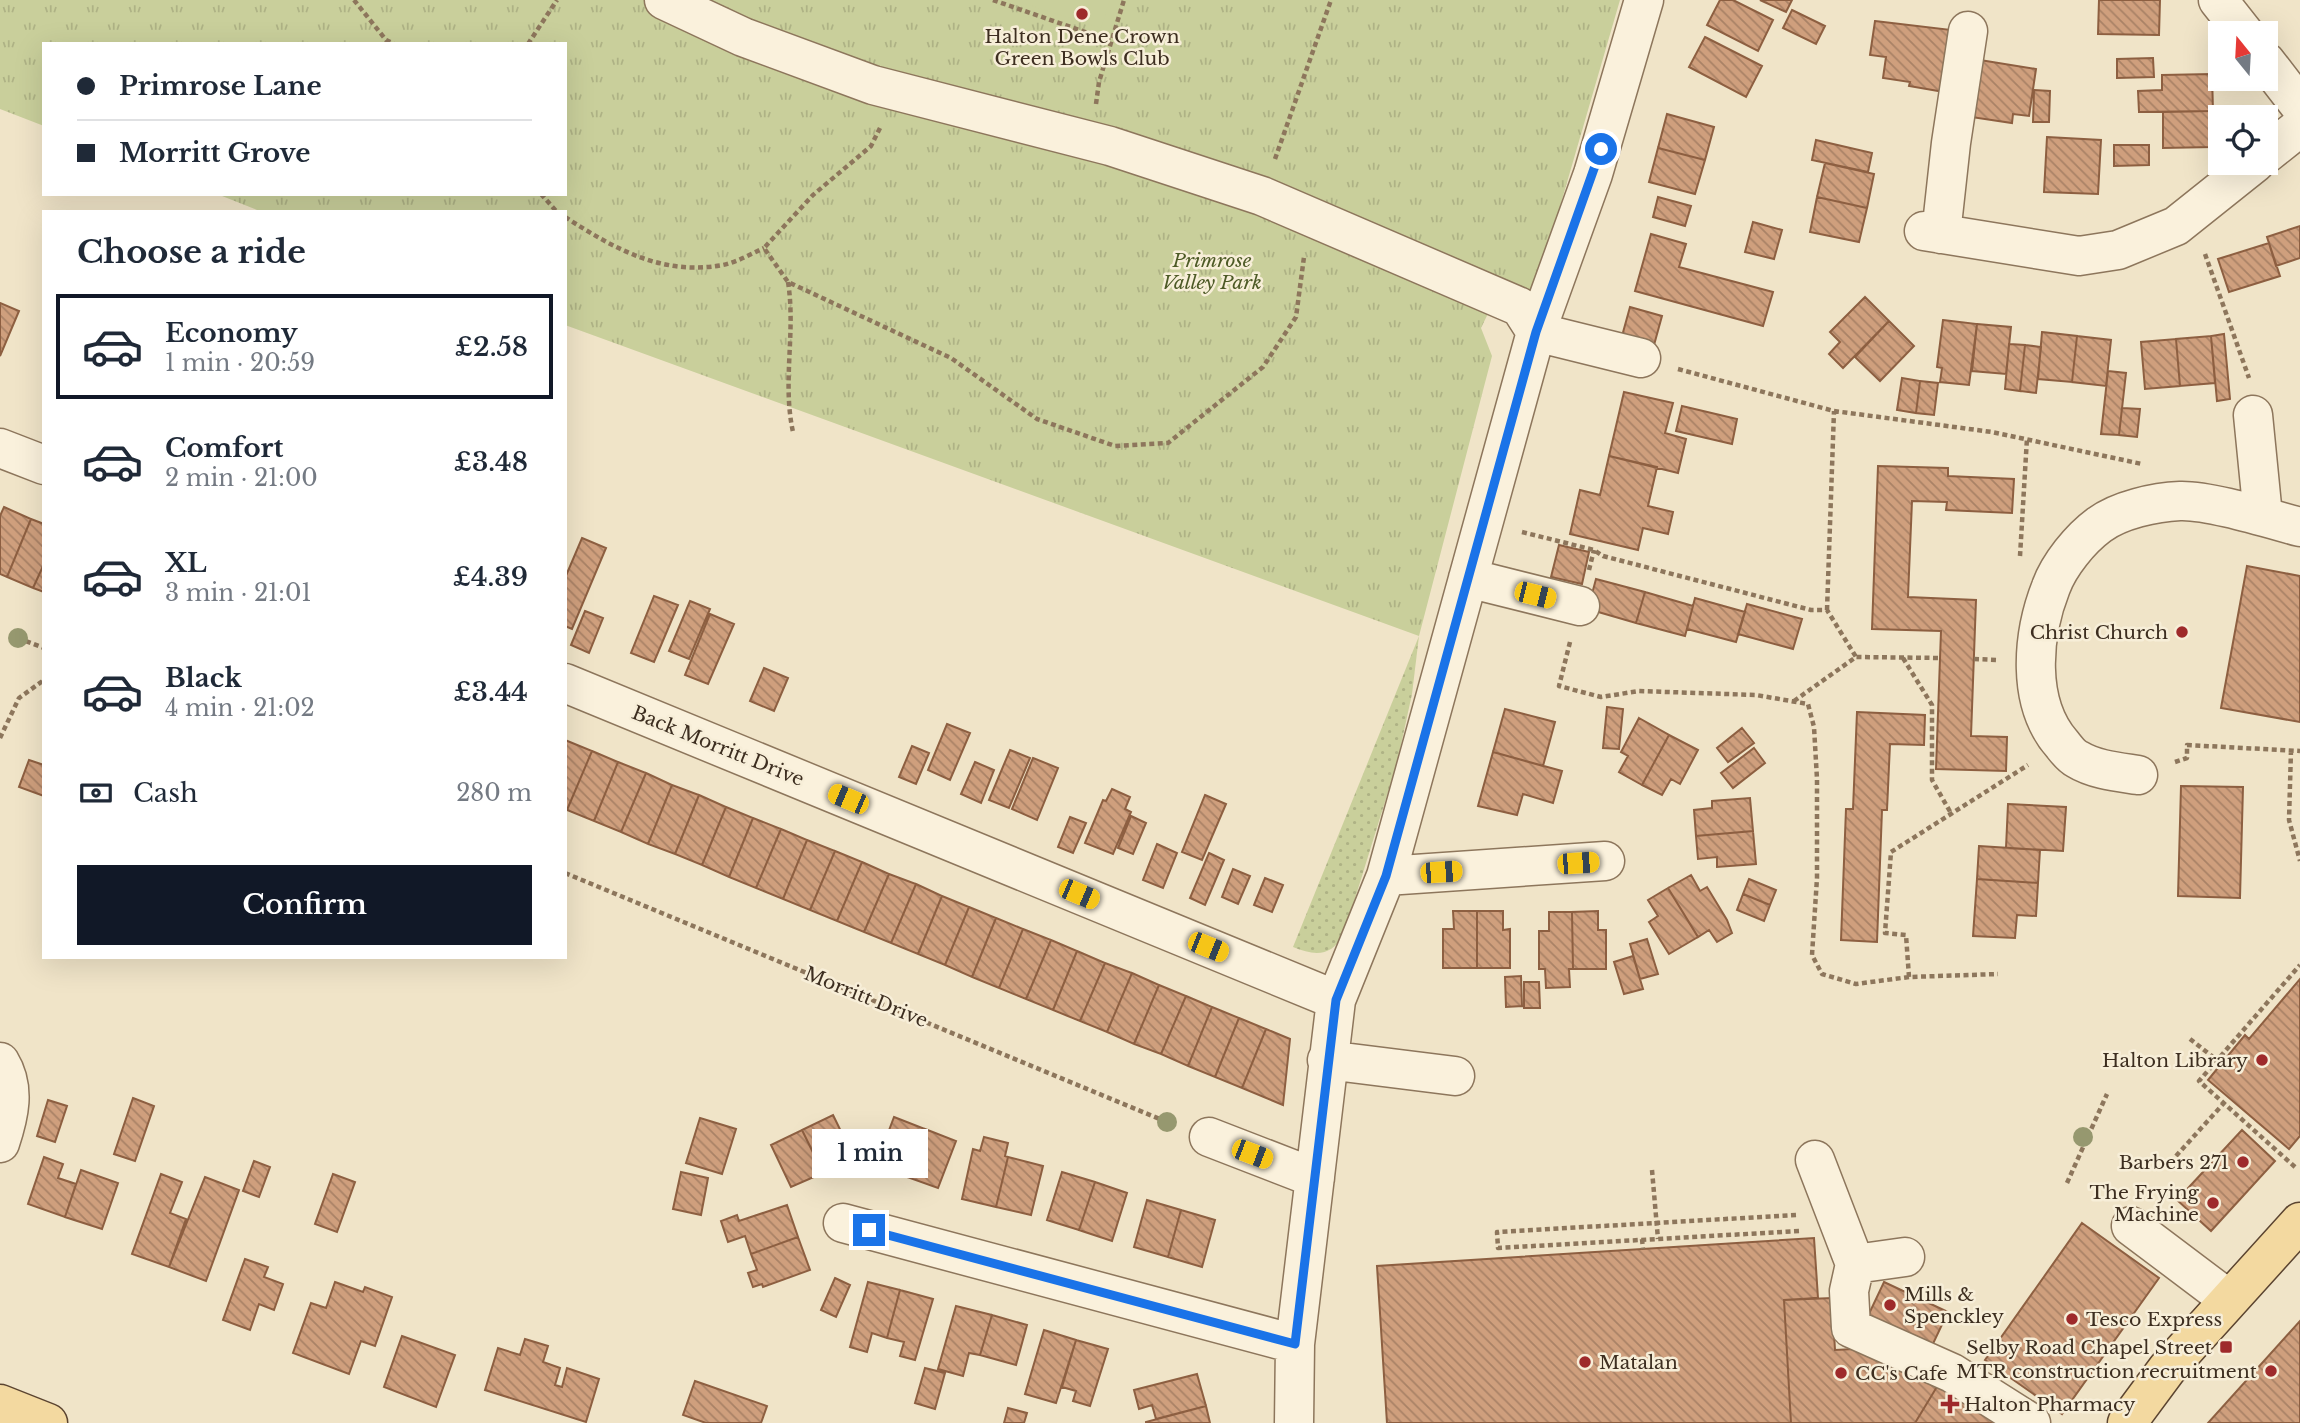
<!DOCTYPE html>
<meta charset="utf-8">
<style>
body{margin:0;font-family:"Libre Baskerville",serif;background:#f6f6f7;color:#1f2937;height:100vh;display:flex;flex-direction:column;font-size:26px;white-space:nowrap}
*{box-sizing:border-box;margin:0}
p{font-size:23px;color:#747a83}
.icon{flex:none;width:38px;height:38px;fill:none;stroke:currentColor;stroke-width:2;stroke-linecap:round;stroke-linejoin:round}
.map{position:relative;flex:1;overflow:hidden}
.sheet{position:absolute;left:42px;top:210px;width:525px;height:749px;display:flex;flex-direction:column;background:#fff;border-radius:0px;box-shadow:0 7px 28px #0002}
.sheet>*{flex:none}
.top-card{position:absolute;left:42px;top:42px;width:525px;height:154px;border-radius:0px;box-shadow:0 7px 28px #0002;display:grid;align-content:center;height:154px;padding:0 35px;background:#fff}
.needle{width:46px;rotate:342deg}
.buttons{position:absolute;left:2208px;top:21px;display:grid;gap:14px}
.buttons a{display:grid;place-items:center;width:70px;height:70px;border-radius:0px;background:#fff;box-shadow:0 7px 28px #0002;font-size:35px}
.end{position:absolute;width:32px;height:32px;margin:-16px;border:9px solid #1a73e8;background:#fff;box-shadow:0 0 0 4px #fff}
.from{border-radius:50%}
.bubble{position:absolute;height:49px;border-radius:0px;background:#fff;box-shadow:0 7px 28px #0002;font-size:23px;font-weight:600;line-height:49px;text-align:center}
.car{position:absolute;width:21px;height:42px;margin:-21px -10px;border-radius:9px;box-shadow:0 0 5px 2px #0007;background:linear-gradient(#f5c518 24%,#345 0 40%,#f5c518 0 76%,#345 0 86%,#f5c518 0)}
.top-card b{display:flex;align-items:center;gap:24px;height:66px;font-size:26px}
.top-card b+b{border-top:2px solid #e0e1e3}
.top-card i{width:18px;height:18px;background:#1f2937}
ul{padding:0;list-style:none}
li{display:flex;align-items:center;gap:21px;height:105px;margin:0 14px 10px;padding:0 21px;border:4px solid transparent;border-radius:0px}
li div{flex:1}
li b{display:block;font-size:26px}
li em{font-style:normal;font-weight:600}
li.current{border-color:#111827}
li>.icon{width:63px;height:63px;stroke-width:1.5}
h2{padding:0 35px;font-size:32px;line-height:84px}
.pay{display:flex;align-items:center;gap:18px;height:77px;padding:0 35px;font-size:26px}
.pay p{margin-inline-start:auto}
.primary-button{display:flex;gap:14px;margin-top:auto;padding:14px 35px}
.primary-button a{flex:1;height:80px;border-radius:0px;background:#111827;color:#fff;font-size:28px;font-weight:600;line-height:80px;text-align:center}
.map>svg:first-child{display:block}
</style>
<div class="map">
<svg width="2300" height="1423" viewBox="0 0 2300 1423">
<defs>
<pattern id="grass-dots" width="8" height="8" patternUnits="userSpaceOnUse" patternTransform="scale(1.75)"><rect width="8" height="8" fill="#c9cf9b"/><path d="M2 2h.1M6 6h.1" fill="none" stroke="#aeb285" stroke-width="1.8" stroke-linecap="round"/></pattern>
<pattern id="park-tufts" width="24" height="20" patternUnits="userSpaceOnUse" patternTransform="scale(1.75)"><rect width="24" height="20" fill="#c9cf9b"/><path d="M3 7l-1-3M5 7V3M7 7l1-3M15 17l-1-3M17 17v-4M19 17l1-3" fill="none" stroke="#aeb285"/></pattern>
<pattern id="building-back-hatch" width="6" height="6" patternUnits="userSpaceOnUse" patternTransform="scale(1.75)"><rect width="6" height="6" fill="#cf9f7d"/><path d="M-1 5l2 2M0 0l6 6M5-1l2 2" fill="none" stroke="#a98266"/></pattern>
</defs>
<rect width="100%" height="100%" fill="#f0e4c8"/>
<!-- grass -->
<path fill="url(#grass-dots)" d="M1419,636L1412,694L1397,763L1344,934C1331,957 1315,956 1293,947Z"/>
<!-- park -->
<path fill="url(#park-tufts)" d="M0,0H1620L1536,289L1517,295L1499,291L1481,328L1492,356L1419,636L565,325V212H262L217,194H565V44H44V126L0,109Z"/>
<!-- pitch -->
<path fill="#c9cf9b" d="M1014,0H1110L1101,28Z"/>
<!-- building -->
<path fill="url(#building-back-hatch)" stroke="#8d5f41" stroke-width="2" d="M1720,0H1733L1773,20L1758,51L1707,25Z
M1760,0H1792L1786,12Z
M2099,0H2160L2159,35L2098,34Z
M1792,10L1825,26L1816,44L1783,28Z
M1875,21L1960,31L1950,93L1909,86L1910,82L1883,78L1886,57L1870,55Z
M1705,37L1762,66L1746,97L1689,67Z
M2153,58L2154,77L2117,78V59Z
M1980,60L2036,69L2029,116L2013,114L2012,123L1971,117Z
M2212,74L2213,111L2139,112L2138,91L2162,90V75Z
M2034,90L2050,91L2049,122H2033Z
M2213,111V147L2163,148V112Z
M1667,114L1714,127L1705,160L1658,148Z
M2047,137L2101,140L2098,194L2044,192Z
M1816,140L1872,153L1868,172L1812,160Z
M2114,145H2149V165L2114,166Z
M1658,148L1705,160L1695,194L1649,182Z
M1825,163L1874,174L1867,208L1817,197Z
M1658,197L1691,206L1685,226L1653,217Z
M1817,197L1867,208L1859,242L1810,232Z
M1753,222L1782,230L1774,259L1745,252Z
M2300,226V258L2276,266L2267,237Z
M1651,234L1686,244L1679,267L1773,292L1763,326L1635,291Z
M2269,243L2280,276L2229,292L2218,259Z
M1865,297L1889,321L1843,368L1829,354L1840,342L1830,332Z
M0,303L19,311L0,356Z
M1630,307L1662,316L1654,345L1622,336Z
M1943,320L1977,324L1969,385L1940,382L1942,368L1937,367Z
M1889,321L1914,346L1880,381L1855,357Z
M1977,324L2011,327L2006,374L1972,371Z
M2042,332L2077,336L2072,382L2038,379Z
M2224,334L2230,399L2217,401L2211,336Z
M2077,336L2111,340L2106,386L2072,382Z
M2211,336L2215,383L2180,386L2176,339Z
M2176,339L2180,386L2145,389L2141,342Z
M2009,344L2025,345L2020,391L2005,389Z
M2025,345L2041,347L2036,393L2020,391Z
M2108,371L2126,373L2119,435L2101,434Z
M1902,378L1920,381L1916,413L1897,410Z
M1920,381L1938,383L1934,415L1916,413Z
M1624,392L1673,403L1665,433L1686,439L1678,473L1609,456Z
M1682,406L1737,419L1732,444L1676,431Z
M2122,408L2140,409L2137,437L2119,435Z
M1609,456L1657,467L1648,506L1673,512L1668,534L1643,528L1638,550L1570,534L1580,490L1600,495Z
M1878,466L1948,468V476L2014,479L2012,513L1946,510L1947,502L1912,501L1908,597L1976,600L1971,736L2007,737L2006,771L1936,769L1941,631L1872,629Z
M4,507L31,519L7,577L0,574V516Z
M31,519L44,524V564L33,588L7,577Z
M582,538L606,548L572,629L565,626V578Z
M1559,545L1589,552L1582,584L1551,577Z
M44,564V592L33,588Z
M2247,566L2300,576V722L2221,708Z
M1596,579L1645,592L1636,623L1588,609Z
M1645,592L1693,606L1685,636L1636,623Z
M654,596L678,605L654,662L631,653Z
M1695,598L1745,612L1736,642L1687,629Z
M690,601L710,609L689,659L669,651Z
M1747,604L1802,619L1793,649L1738,634Z
M585,611L603,618L589,653L571,645Z
M710,614L734,624L708,684L685,675Z
M764,668L788,678L774,711L750,701Z
M1607,707L1623,709L1619,749L1603,748Z
M1505,709L1555,722L1543,766L1493,752Z
M1857,712L1925,715L1924,745L1890,744L1887,810H1882L1877,942L1841,940L1846,809H1853Z
M1639,718L1669,735L1642,785L1619,772L1628,756L1621,752Z
M947,724L970,733L950,780L928,770Z
M1742,728L1754,743L1728,762L1717,748Z
M1669,735L1698,750L1680,784L1671,779L1662,795L1642,785Z
M565,740L592,751L567,810L565,809Z
M912,746L929,753L916,784L899,777Z
M1754,748L1765,763L1733,788L1721,773Z
M1010,750L1030,758L1009,808L989,800Z
M592,751L618,762L594,821L567,810Z
M1493,752L1562,771L1553,803L1523,794L1517,815L1478,806Z
M1033,758L1058,768L1037,820L1012,809Z
M29,760L44,765V796L19,787Z
M618,762L646,773L621,832L594,821Z
M975,762L994,770L981,803L961,794Z
M646,773L672,785L648,844L621,832Z
M672,785L699,795L675,854L648,844Z
M2181,786L2243,787L2240,898L2178,896Z
M1112,789L1130,797L1125,809L1131,812L1113,854L1085,843L1103,800L1106,801Z
M699,795L726,807L702,865L675,854Z
M1205,795L1226,804L1202,860L1182,852Z
M1750,798L1753,831L1696,836L1694,810L1712,808V801Z
M2008,804L2066,807L2063,851L2006,848Z
M726,807L753,818L729,877L702,865Z
M1131,816L1146,823L1133,854L1118,848Z
M1070,817L1086,823L1073,853L1058,847Z
M753,818L781,829L756,888L729,877Z
M781,829L807,840L783,899L756,888Z
M1753,831L1756,864L1717,867V857L1698,859L1696,836Z
M807,840L835,851L810,910L783,899Z
M1157,844L1177,853L1163,888L1143,880Z
M1979,846L2040,850L2038,883L1977,879Z
M835,851L862,862L837,921L810,910Z
M1209,853L1224,860L1205,905L1190,898Z
M862,862L889,874L864,932L837,921Z
M1233,869L1250,876L1238,904L1222,897Z
M889,874L916,884L891,943L864,932Z
M1691,875L1700,891L1707,887L1727,920L1732,933L1717,942L1709,930L1698,937L1668,888Z
M1265,878L1283,885L1272,912L1254,905Z
M1749,879L1776,890L1770,905L1743,894Z
M1977,879L2038,883L2036,916L2017,915L2015,938L1973,936Z
M916,884L942,896L918,954L891,943Z
M1668,888L1698,937L1669,954L1649,922L1658,916L1648,900Z
M1743,894L1770,905L1764,921L1737,910Z
M942,896L969,907L945,965L918,954Z
M969,907L996,918L972,977L945,965Z
M1453,911H1477V968H1443V929H1454Z
M1477,911H1503V930L1510,929V968H1477Z
M1598,911V930H1606V969H1573L1572,912Z
M1549,912H1572L1573,969H1569L1570,987L1546,988L1545,969H1539V931H1549Z
M996,918L1023,929L999,988L972,977Z
M1023,929L1051,940L1026,999L999,988Z
M1647,939L1658,974L1640,979L1630,944Z
M1051,940L1077,951L1053,1010L1026,999Z
M1077,951L1105,963L1080,1021L1053,1010Z
M1633,956L1643,989L1624,994L1614,962Z
M1105,963L1132,973L1107,1032L1080,1021Z
M1132,973L1159,985L1134,1044L1107,1032Z
M1521,976L1522,1006L1506,1007L1505,977Z
M2300,979V1136L2289,1149L2208,1080L2245,1035L2249,1039Z
M1524,982H1539L1540,1008H1524Z
M1159,985L1186,996L1161,1054L1134,1044Z
M1186,996L1212,1007L1188,1066L1161,1054Z
M1212,1007L1239,1018L1215,1077L1188,1066Z
M1239,1018L1266,1029L1242,1088L1215,1077Z
M1266,1029L1290,1039L1283,1105L1242,1088Z
M133,1098L154,1106L135,1161L114,1154Z
M48,1100L67,1106L55,1142L37,1136Z
M833,1115L854,1158L823,1173L802,1130Z
M894,1117L925,1129L907,1177L876,1165Z
M700,1118L736,1129L722,1174L686,1163Z
M925,1129L956,1141L938,1188L907,1177Z
M802,1130L823,1173L791,1187L771,1145Z
M2242,1130L2275,1161L2211,1231L2177,1200Z
M984,1137L1008,1143L1005,1156L1008,1157L996,1207L962,1199L973,1149L980,1151Z
M44,1157L63,1164L58,1178L76,1184L65,1217L28,1204Z
M1008,1157L1043,1166L1031,1215L996,1207Z
M254,1161L270,1167L259,1197L243,1191Z
M81,1170L118,1183L102,1229L65,1217Z
M681,1172L708,1178L701,1215L673,1209Z
M1062,1172L1095,1182L1079,1230L1047,1220Z
M161,1174L182,1182L170,1213L186,1219L169,1267L132,1254Z
M333,1174L355,1182L337,1232L315,1224Z
M205,1177L239,1190L206,1281L169,1267Z
M1095,1182L1127,1193L1112,1241L1079,1230Z
M1147,1200L1181,1210L1168,1257L1134,1247Z
M787,1205L798,1237L751,1254L745,1236L728,1242L721,1221L737,1215L739,1221Z
M1181,1210L1215,1220L1202,1267L1168,1257Z
M2082,1223L2159,1278L2062,1414L1985,1360Z
M798,1237L810,1270L763,1287L762,1284L753,1287L748,1273L757,1270L751,1254Z
M1814,1238L1818,1298L1784,1300L1791,1423H1387L1377,1266Z
M245,1259L268,1267L264,1277L283,1284L274,1310L259,1304L250,1330L223,1320Z
M835,1278L850,1285L836,1317L821,1310Z
M335,1282L363,1292L365,1287L392,1297L375,1346L361,1341L349,1374L293,1353L311,1303L326,1308Z
M868,1282L900,1290L887,1338L872,1333L867,1352L850,1347Z
M1884,1282L1948,1312L1931,1348L1867,1318Z
M900,1290L933,1299L915,1360L900,1356L904,1342L887,1338Z
M1832,1298L1835,1350L1874,1348L2006,1423H1791L1784,1300Z
M956,1306L992,1315L980,1355L969,1353L963,1376L938,1369Z
M992,1315L1027,1325L1016,1365L980,1355Z
M2300,1321V1423H2208Z
M1044,1330L1076,1340L1056,1403L1025,1394Z
M402,1336L455,1355L436,1407L384,1387Z
M525,1339L548,1346L543,1362L560,1368L555,1385L562,1387L567,1368L599,1379L586,1422L485,1390L498,1348L520,1355Z
M1076,1340L1108,1349L1090,1406L1073,1401L1076,1391L1062,1387Z
M925,1368L945,1373L935,1409L915,1403Z
M1197,1374L1206,1406L1156,1419L1152,1405L1139,1409L1134,1390Z
M695,1381L767,1406L761,1423H706L683,1415Z
M1938,1385L2006,1423H1915Z
M1206,1406L1210,1423H1146V1422Z
M1008,1408L1027,1413L1024,1423H1004Z"/>
<g fill="none" stroke-linecap="round" stroke-linejoin="round">
<!-- minor casing -->
<g stroke="#8d765c" stroke-width="41">
<path id="minor" d="M664,0L743,37L873,85L1110,146L1262,196L1520,307L1536,332L1641,358
M2218,0L2244,33
M2266,62L2300,106
M2266,154L2300,127
M1924,231L2079,256L2118,250L2176,226L2255,163
M1941,234L1951,143L1968,31
M2253,415L2263,516
M0,448L44,465
M1468,578L1580,606
M565,683L1336,1000
M2138,775C2118,772 2095,770 2077,759C2071,756 2066,749 2062,744C2026,703 2032,635 2051,587C2059,565 2080,539 2099,525C2119,510 2155,502 2180,501C2209,500 2270,519 2300,527
M1386,876L1605,861
M1327,1060L1455,1076
M0,1062C16,1088 9,1116 0,1143
M1209,1137L1315,1178
M1815,1160L1855,1264L1849,1291L1851,1328L1952,1373L2031,1423
M843,1223L1295,1344
M2131,1226L2228,1299
M1855,1264L1905,1257
M1294,1423L1295,1344L1336,1000L1386,876L1536,332L1593,174L1644,0"/>
</g>
<!-- major casing -->
<g stroke="#5b4430" stroke-width="41">
<path id="major" d="M0,1404L48,1423
M2127,1423L2167,1369L2300,1222"/>
</g>
<!-- path -->
<path stroke="#8d765c" stroke-width="4.5" stroke-dasharray="5 3.5" stroke-linecap="butt" d="M354,0L386,40L394,44
M993,0L1111,41
M528,44L557,0
M1096,104L1099,82L1124,0
M880,128L871,146L813,195L764,248L788,282L951,358L1037,419L1115,446L1168,443L1263,367L1296,317L1304,257
M1275,159L1331,0
M541,194L557,212
M565,217C615,249 662,276 723,265C737,262 751,254 764,248
M2205,254L2249,378
M788,282C796,332 782,382 793,432
M1678,369L1834,411L1992,432L2142,464
M1522,532L1594,550L1603,556L1811,610H1827L1856,657
M2020,556L2027,438
M1589,570L1594,550
M1827,610L1834,411
M18,638L44,648
M1570,642L1559,686L1601,697L1639,691L1756,695L1808,704L1814,727L1817,779V878L1812,955L1822,974L1856,984L1909,977L1998,974
M1903,658L1932,705V780L1952,815
M1974,659L1997,660
M1794,701L1856,657L1940,658
M0,738L19,698L44,680
M2291,750L2289,820L2300,861
M2175,762L2187,758V745L2300,751
M565,873L1167,1122
M1909,977L1906,935L1885,933L1891,852L2028,765
M2190,1039L2217,1060
M2176,1156L2224,1103
M2295,1167L2199,1081L2300,965
M1652,1170L1658,1239
M2067,1183L2107,1094
M1796,1215L1497,1232L1498,1248L1799,1231
M1642,1239L1643,1249"/>
<!-- minor -->
<use href="#minor" stroke="#faf1dc" stroke-width="38"/>
<!-- major -->
<use href="#major" stroke="#f3d9a0" stroke-width="38"/>
</g>
<!-- trees -->
<g fill="#96986f">
<circle cx="18" cy="638" r="10"/>
<circle cx="1167" cy="1122" r="10"/>
<circle cx="2083" cy="1137" r="10"/>
</g>
<g fill="none" stroke-linecap="round" stroke-linejoin="round">
<!-- route -->
<path stroke="#1a73e8" stroke-width="9" d="M869,1230L1295,1344L1336,1000L1386,876L1536,332L1601,149"/>
</g>
<!-- markers -->
<g fill="#9e2a2b" stroke="#f7eed8" stroke-width="2.5">
<circle cx="1082" cy="14" r="7"/>
<circle cx="2182" cy="632" r="7"/>
<circle cx="2262" cy="1060" r="7"/>
<circle cx="2243" cy="1162" r="7"/>
<circle cx="2213" cy="1203" r="7"/>
<circle cx="1890" cy="1305" r="7"/>
<circle cx="2072" cy="1319" r="7"/>
<rect x="2219" y="1340" width="14" height="14" rx="3.5"/>
<circle cx="1585" cy="1362" r="7"/>
<circle cx="2271" cy="1371" r="7"/>
<circle cx="1841" cy="1373" r="7"/>
<path d="M1946.5 1393.5h7v7h7v7h-7v7h-7v-7h-7v-7h7z"/>
</g>
<g text-anchor="middle" dominant-baseline="central" stroke-width="5" stroke-linejoin="round" paint-order="stroke">
<!-- poi labels -->
<g font-size="19" fill="#3d2e20" stroke="#f7eed8" text-anchor="end">
<text x="1082" y="36" text-anchor="middle">Halton Dene Crown<tspan x="1082" dy="22">Green Bowls Club</tspan></text>
<text x="2168" y="632">Christ Church</text>
<text x="2248" y="1060">Halton Library</text>
<text x="2229" y="1162">Barbers 271</text>
<text x="2199" y="1192">The Frying<tspan x="2199" dy="22">Machine</tspan></text>
<text x="1904" y="1294" text-anchor="start">Mills &amp;<tspan x="1904" dy="22">Spenckley</tspan></text>
<text x="2086" y="1319" text-anchor="start">Tesco Express</text>
<text x="2212" y="1347">Selby Road Chapel Street</text>
<text x="1599" y="1362" text-anchor="start">Matalan</text>
<text x="2257" y="1371">MTR construction recruitment</text>
<text x="1855" y="1373" text-anchor="start">CC's Cafe</text>
<text x="1964" y="1404" text-anchor="start">Halton Pharmacy</text>
</g>
<!-- park labels -->
<g font-size="19" font-style="italic" fill="#4d5a26" stroke="#f7eed8">
<text x="1212" y="260">Primrose<tspan x="1212" dy="22">Valley Park</tspan></text>
</g>
<!-- street labels -->
<g font-size="19" fill="#3d2e20" stroke="#f7eed8">
<text transform="translate(718 746) rotate(22)">Back Morritt Drive</text>
<text transform="translate(866 997) rotate(22)">Morritt Drive</text>
</g>
</g>
</svg>
<div class="buttons">
<a><svg class="needle" viewBox="-14 -14 28 28"><path d="M0-13l5 13h-10z" fill="#e53935"/><path d="M0 13l5-13h-10z" fill="#747a83"/></svg></a>
<a><svg class="icon" aria-label="locate" viewBox="0 0 24 24"><circle cx="12" cy="12" r="6"/><path d="M12 2v4M12 18v4M2 12h4M18 12h4"/></svg></a>
</div>
<i class="end from" style="left:1601px;top:149px"></i>
<i class="end" style="left:869px;top:1230px"></i>
<div class="bubble" style="left:812px;top:1129px;width:116px">1 min</div>
<i class="car" style="left:1535px;top:595px;rotate:104deg"></i>
<i class="car" style="left:848px;top:799px;rotate:293deg"></i>
<i class="car" style="left:1578px;top:863px;rotate:86deg"></i>
<i class="car" style="left:1441px;top:872px;rotate:86deg"></i>
<i class="car" style="left:1079px;top:894px;rotate:113deg"></i>
<i class="car" style="left:1208px;top:947px;rotate:112deg"></i>
<i class="car" style="left:1252px;top:1154px;rotate:111deg"></i>
<div class="top-card">
<b><i class="from"></i>Primrose Lane</b>
<b><i></i>Morritt Grove</b>
</div>
<section class="sheet">
<h2>Choose a ride</h2>
<ul>
<li class="current"><svg class="icon" aria-label="car" viewBox="0 0 24 24"><path d="M5 17H2v-5l4-1 3-4h7l3 4 3 1v5h-3M9 17h6M6 11h13"/><circle cx="7" cy="17" r="2"/><circle cx="17" cy="17" r="2"/></svg><div><b>Economy</b><p>1 min · 20:59</p></div><em>£2.58</em></li>
<li><svg class="icon" aria-label="car" viewBox="0 0 24 24"><path d="M5 17H2v-5l4-1 3-4h7l3 4 3 1v5h-3M9 17h6M6 11h13"/><circle cx="7" cy="17" r="2"/><circle cx="17" cy="17" r="2"/></svg><div><b>Comfort</b><p>2 min · 21:00</p></div><em>£3.48</em></li>
<li><svg class="icon" aria-label="car" viewBox="0 0 24 24"><path d="M5 17H2v-5l4-1 3-4h7l3 4 3 1v5h-3M9 17h6M6 11h13"/><circle cx="7" cy="17" r="2"/><circle cx="17" cy="17" r="2"/></svg><div><b>XL</b><p>3 min · 21:01</p></div><em>£4.39</em></li>
<li><svg class="icon" aria-label="car" viewBox="0 0 24 24"><path d="M5 17H2v-5l4-1 3-4h7l3 4 3 1v5h-3M9 17h6M6 11h13"/><circle cx="7" cy="17" r="2"/><circle cx="17" cy="17" r="2"/></svg><div><b>Black</b><p>4 min · 21:02</p></div><em>£3.44</em></li>
</ul>
<div class="pay"><svg class="icon" aria-label="cash" viewBox="0 0 24 24"><path d="M3 7h18v10H3z"/><circle cx="12" cy="12" r="2"/></svg>Cash<p>280 m</p></div>
<div class="primary-button"><a>Confirm</a></div>
</section>
</div>
